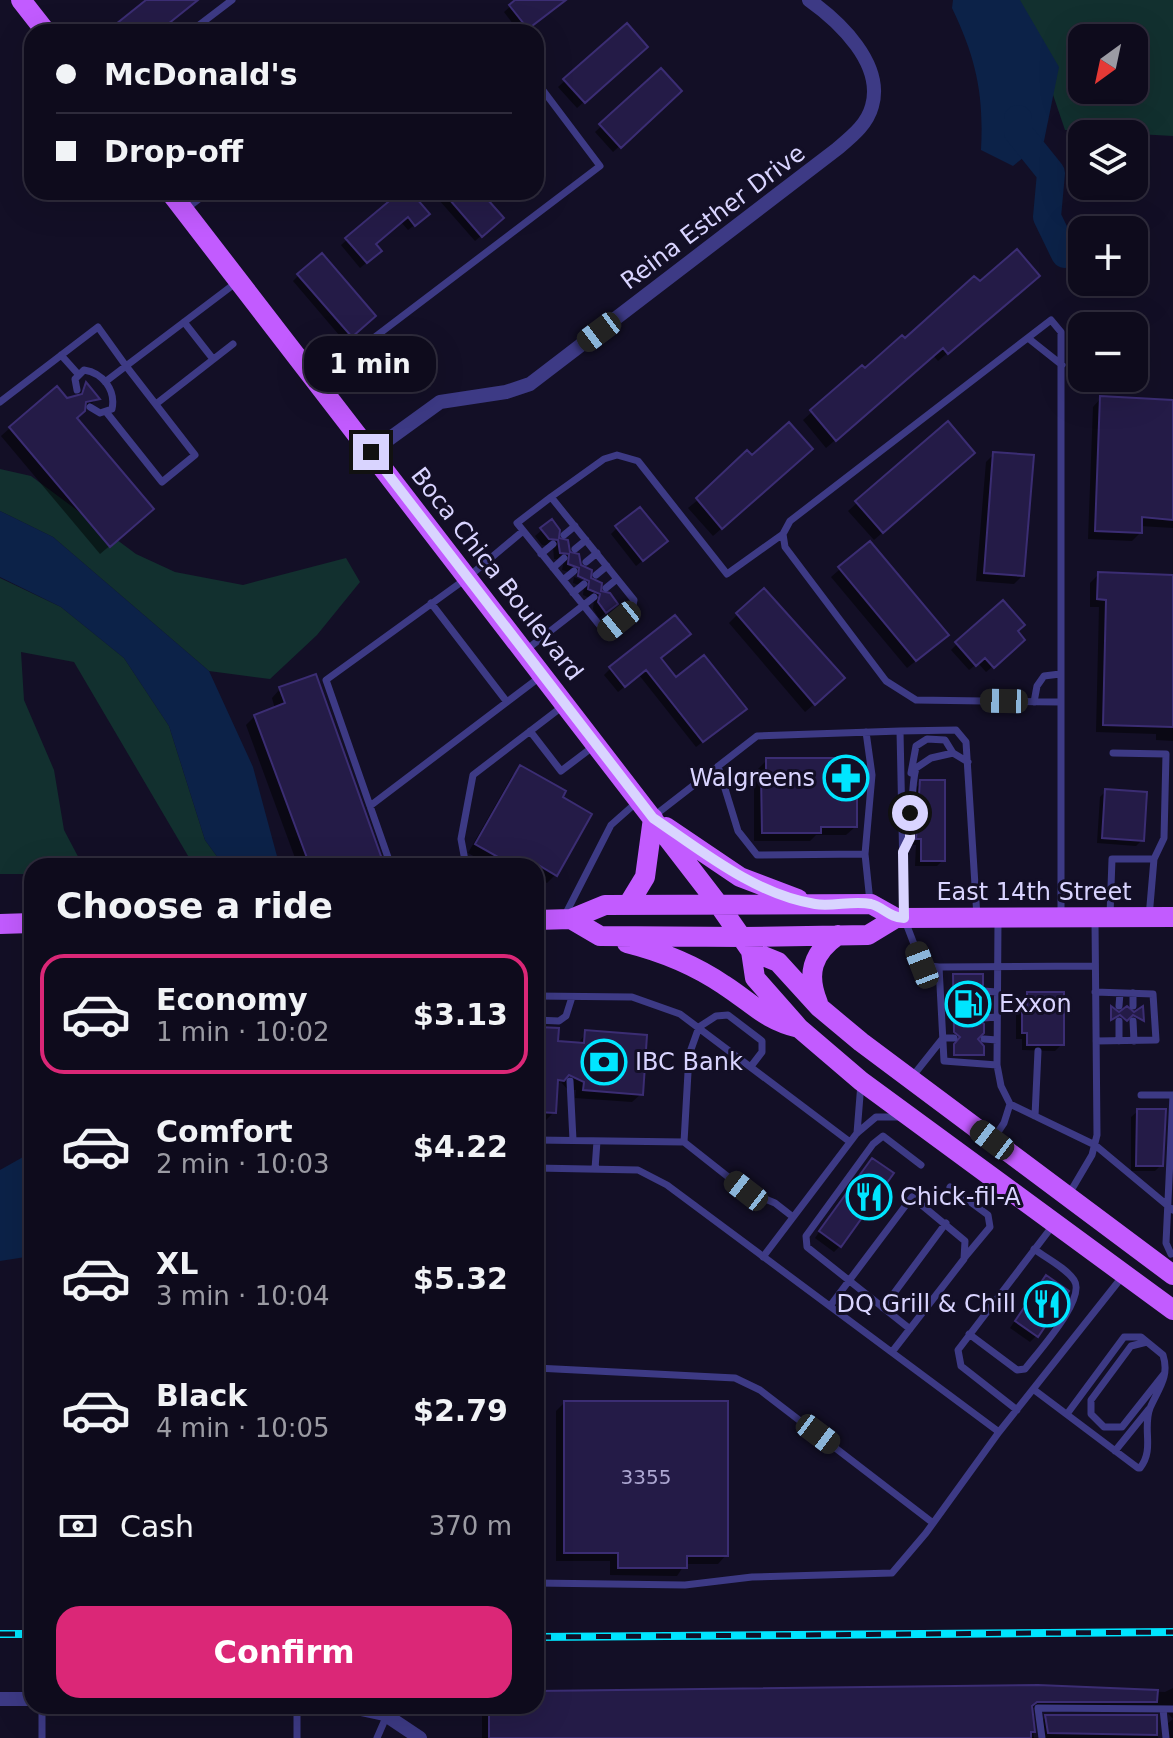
<!DOCTYPE html>
<meta charset="utf-8">
<style>
body{margin:0;font-family:"DejaVu Sans",sans-serif;background:#171425;color:#f1f3f6;height:100vh;display:flex;flex-direction:column;font-size:30px;white-space:nowrap}
*{box-sizing:border-box;margin:0}
p{font-size:26px;color:#9b9ba3}
.icon{flex:none;width:44px;height:44px;fill:none;stroke:currentColor;stroke-width:2;stroke-linecap:round;stroke-linejoin:round}
.map{position:relative;flex:1;overflow:hidden}
.side{position:absolute;left:24px;top:858px;width:520px;height:856px;display:flex;flex-direction:column;background:#0e0b1c;border-radius:24px;box-shadow:0 8px 32px #0002,0 0 0 2px #2e2b3b}
.side>*{flex:none}
.banner{position:absolute;left:24px;top:24px;width:520px;height:176px;border-radius:24px;box-shadow:0 8px 32px #0002,0 0 0 2px #2e2b3b;display:grid;align-content:center;height:176px;padding:0 32px;background:#0e0b1c}
.needle{width:52px;rotate:213deg}
.fabs{position:absolute;left:1068px;top:24px;display:grid;gap:16px}
.fabs a{display:grid;place-items:center;width:80px;height:80px;border-radius:16px;background:#0e0b1c;box-shadow:0 8px 32px #0002,0 0 0 2px #2e2b3b;font-size:40px}
.end{position:absolute;width:36px;height:36px;margin:-18px;border:10px solid #d9d4ff;background:#111;box-shadow:0 0 0 4px #111}
.from{border-radius:50%}
.bubble{position:absolute;height:56px;border-radius:24px;background:#0e0b1c;box-shadow:0 8px 32px #0002,0 0 0 2px #2e2b3b;font-size:26px;font-weight:800;line-height:56px;text-align:center}
.car{position:absolute;width:24px;height:48px;margin:-24px -12px;border-radius:10px;box-shadow:0 0 6px 2px #0007;background:linear-gradient(#222 24%,#8ab4d8 0 40%,#222 0 76%,#8ab4d8 0 86%,#222 0)}
.banner b{display:flex;align-items:center;gap:28px;height:76px;font-size:30px}
.banner b+b{border-top:2px solid #2e2b3b}
.banner i{width:20px;height:20px;background:#f1f3f6}
ul{padding:0;list-style:none}
li{display:flex;align-items:center;gap:24px;height:120px;margin:0 16px 12px;padding:0 16px;border:4px solid transparent;border-radius:24px}
li div{flex:1}
li b{display:block;font-size:30px}
li em{font-style:normal;font-weight:800}
li.active{border-color:#db2777}
li>.icon{width:72px;height:72px;stroke-width:1.5}
h2{padding:0 32px;font-size:36px;line-height:96px}
.pay{display:flex;align-items:center;gap:20px;height:88px;padding:0 32px;font-size:30px}
.pay p{margin-inline-start:auto}
.cta{display:flex;gap:16px;margin-top:auto;padding:16px 32px}
.cta a{flex:1;height:92px;border-radius:24px;background:#db2777;color:#fff;font-size:32px;font-weight:800;line-height:92px;text-align:center}
.map>svg:first-child{display:block}
</style>
<div class="map">
<svg width="1173" height="1738" viewBox="0 0 1173 1738">
<rect width="100%" height="100%" fill="#130f26"/>
<!-- green -->
<path fill="#12302f" fill-rule="evenodd" d="M1010,0H1173V136L1065,130L1048,80ZM1082,38H1134V90H1082Z
M0,469L31,476L136,554L175,572L243,585L346,558L360,582L317,635L270,679L209,671L53,537L0,511Z
M0,578L61,607L124,658L169,726L205,840L224,866H194L74,662L21,652L24,700L54,770L64,830L83,866H32V874H0Z"/>
<!-- water -->
<path fill="#0c2248" d="M953,0H1020L1059,67L1044,141L1013,166L981,150C984,94 976,58 952,8Z
M0,511L53,537L209,671L253,767L278,860L272,866H224L205,840L169,726L124,658L61,607L0,577Z
M32,1152V1256L0,1261V1170Z"/>
<!-- shadow -->
<path fill="#0007" d="M518,0H564L523,32H519L504,12Z
M626,26L639,53L577,108L558,87Z
M660,71L679,91L613,152L595,132Z
M403,192H409L421,220L408,230L401,222L374,244L373,257L360,268L341,245Z
M432,192H484L495,224L475,241Z
M299,275L367,322L345,342L293,281Z
M979,284H1029L938,361L933,355L826,448L803,420L862,368L865,370Z
M86,385L97,399L75,418L143,518L100,554L1,436L10,428L76,398Z
M1101,398L1173,402V528L1140,526V533L1132,541L1088,539L1093,407Z
M994,454L1022,576L1014,584L976,581L986,462Z
M751,457L802,458L713,536L688,508Z
M964,461L874,540L848,511L857,503Z
M617,528L659,547L636,566L611,534Z
M542,530L569,545L567,554L578,556L579,567L598,593L609,595L610,610L599,618L593,609L594,600L583,595L584,587L573,583L574,577L586,582V577L562,570L564,560L554,559L553,546L542,545L535,536Z
M870,543L938,643L907,668L831,577Z
M1099,574L1173,577V741L1156,740V734L1096,732L1099,607H1090V583Z
M737,615L834,687L805,712L729,623Z
M1016,631L1017,646L986,672L978,663L969,670L951,650L957,644Z
M659,659L676,679L738,715L696,747L639,675L618,692L604,675L610,669Z
M280,689L379,858L372,866H298L246,725L255,716L275,709L272,698Z
M767,760L854,773L863,786L855,794V827L846,835H816L810,841H754V784L758,780V769Z
M521,767L560,798L556,874L547,883L536,877V866H491L468,853L512,776Z
M921,782L943,860L937,866H915L916,845H911L915,789Z
M1106,791L1142,840L1136,846L1097,843L1100,797Z
M954,976L975,1018V1039L981,1055L953,1056V1048L961,1040L953,1033Z
M1028,994L1062,1044L1055,1051L1022,1050V1039H1016V1013Z
M538,1029L556,1043L577,1045L586,1033L641,1094L632,1102L575,1098L576,1090H568L561,1082L556,1084L554,1112L545,1121L536,1120Z
M1138,1111L1161,1165L1155,1171H1131V1117Z
M866,1166L840,1246L834,1252L815,1238Z
M1040,1284L1036,1336L1030,1342L1010,1328Z
M32,1392V1573H22L23,1401Z
M564,1403L726,1555L718,1564H685L677,1576L610,1575V1561H556V1411Z
M1038,1687L1165,1692L1173,1688V1738H1166V1725L1173,1719L1165,1710L1030,1708L1034,1738H482V1706H536V1693Z
M1046,1717H1155L1158,1738H1040L1039,1724Z"/>
<g fill="none" stroke-linecap="round" stroke-linejoin="round">
<!-- river -->
<path stroke="#0c2248" stroke-width="28" d="M1018,119V132L1051,173L1047,217L1065,254"/>
</g>
<!-- building -->
<path fill="#241b47" stroke="#3b2d73" stroke-width="2" d="M146,0H198L158,32H106Z
M515,0H566L528,29L509,5Z
M627,23L648,47L585,103L563,79Z
M661,68L682,91L621,148L599,124Z
M400,192H411L430,214L415,226L408,217L376,244L382,251L367,263L345,238Z
M443,192H497L488,200L504,218L482,237Z
M1017,249L1040,276L948,354L943,348L836,441L810,410L862,365L865,368L902,335L905,338L974,276L980,281Z
M322,253L376,316L352,337L297,274Z
M86,382L100,399L86,402L85,411L77,418L154,509L110,547L9,427L57,386L67,398L82,394Z
M1100,396L1173,400V520L1142,517V533L1095,531Z
M948,421L975,453L883,533L855,501Z
M789,422L813,449L722,529L696,498L747,450L752,455Z
M993,452L1034,455L1024,576L984,573Z
M640,507L668,541L643,561L615,526Z
M552,519L560,530L559,538L568,540L570,552L579,554L581,565L592,570L591,578L602,583L601,591L610,593L618,604L606,613L598,602L600,594L588,589L589,581L578,576L579,568L568,564L569,554L560,553L558,540L549,539L540,528Z
M870,541L949,635L916,661L838,567Z
M1098,572L1173,575V727L1103,725L1106,600L1097,599Z
M764,588L845,678L815,705L736,613Z
M1003,600L1025,625L1018,631L1025,640L994,668L985,658L976,666L955,642Z
M675,615L691,634L661,658L676,677L704,655L747,709L703,742L646,670L625,687L609,667Z
M316,674L382,859L362,866H310L254,715L285,703L279,687Z
M766,758H856V771H865V775L864,787H857V827H821V833H762L761,774H766Z
M520,765L566,791L563,797L592,814L557,876L530,860L526,866H514L475,844Z
M920,780H945V861H921V839H916Z
M1105,789L1147,792L1144,841L1102,838Z
M953,974H983V985L977,991L983,998L984,1012L978,1018L984,1024V1033L978,1039L984,1046V1055H954V1044L960,1037L954,1032Z
M1027,992H1064V1045H1027V1033H1022V1005H1027Z
M1111,1006L1119,1012L1127,1006L1134,1012L1143,1006L1144,1021L1133,1015L1127,1021L1120,1015L1111,1020Z
M538,1027L559,1028L558,1041L584,1043L585,1030L647,1035L643,1095L583,1090L584,1082L569,1075L564,1081L558,1080L556,1113L536,1112Z
M1137,1109H1166L1163,1166H1136Z
M872,1158L894,1173L841,1247L819,1231Z
M1046,1275L1069,1291L1038,1337L1015,1321Z
M564,1401H728V1556H687V1568H618V1553H564Z
M1038,1685L1158,1690L1157,1702H1037L1032,1706L1035,1732H1031V1738H489V1706H536V1691Z
M1045,1715H1157V1735L1048,1733Z"/>
<g fill="none" stroke-linecap="round" stroke-linejoin="round">
<!-- lane -->
<path stroke="#3d3a85" stroke-width="7" d="M493,31V32
M190,32L232,0
M186,209L208,192
M184,322L213,359
M1028,338L1062,365
M61,355L78,374
M317,381L600,166L536,81
M105,382L126,366L195,455L162,482L107,413
M77,390L75,379L84,370C103,373 116,390 112,409L100,413L90,407
M0,402L98,327L126,366L237,282
M156,404L233,344
M551,497L517,523L605,632L632,610L634,600L551,497L604,459L617,455L638,461L727,574L783,534
M564,535L575,526
M575,549L586,540
M541,554L553,544
M586,562L597,553
M553,568L564,558
M596,575L607,566
M563,580L574,571
M606,588L617,579
M573,593L584,584
M431,603L507,702L540,677
M526,650L594,597
M1034,702L1037,686L1044,676L1060,674
M1060,702L916,700L886,681L785,547L783,534L790,521L1051,320L1061,332V915
M530,731L561,771L594,746
M1113,753L1166,754L1164,838L1154,859L1149,917
M718,766L738,831L757,855L865,854L870,902
M911,773L916,746L927,739L945,740L953,753
M370,806L507,702
M654,816L757,736L900,731
M904,849C916,825 909,794 916,768L931,758L953,753L968,762
M865,854L872,775L866,732
M391,866L326,680L467,578L523,531
M466,866L461,839L473,775L563,706
M565,915L611,825L637,802
M1110,915L1112,859H1154
M939,967L922,965L904,918L900,731L956,730L966,742L977,917
M983,991L997,992
M1095,992L1153,994L1156,1040L1096,1041
M536,996L632,997L680,1014L850,1142
M1119,1006L1120,993
M1133,1006V993
M984,1018L997,1017
M536,1020L559,1021L566,1016L572,997
M1133,1021L1134,1041
M984,1039L997,1040
M1119,1041V1021
M752,1065L762,1052V1041L728,1015L716,1016L699,1027L689,1055L684,1142L746,1191L775,1203L793,1217
M997,1065L944,1061L939,967L1095,966
M912,1077L943,1038H954
M570,1081L573,1140
M1141,1095H1173L1166,1243L1171,1254
M1010,1104L1095,1145L1173,1210
M1035,1116L1038,1051
M857,1133L861,1083
M994,1138L1004,1123L1010,1104L1001,1086L997,1065L998,921
M536,1140L684,1142
M536,1168L638,1170L667,1185L999,1432L1122,1277
M595,1169L597,1141
M950,1187L988,1215L990,1227L965,1257
M1069,1194L1092,1155L1097,1135L1095,921
M763,1257L857,1133L876,1117H901
M830,1306L912,1197L965,1241L964,1259L892,1352
M883,1308L946,1223
M32,1324V1330
M910,1329L807,1247L806,1236L873,1144L883,1136L921,1165
M969,1334L1017,1370L1025,1369C1037,1353 1087,1299 1074,1280C1066,1268 1046,1258 1034,1249
M1147,1342L1131,1346L1091,1400V1414L1104,1427H1122L1164,1374
M536,1368L735,1378L760,1390L933,1523
M1033,1389L1138,1468H1140C1155,1449 1142,1429 1150,1408C1158,1389 1170,1377 1163,1355L1141,1337H1124L1067,1414
M1017,1410L961,1366L958,1350L1054,1224
M1115,1451L1149,1409
M536,1583L685,1585L752,1577L892,1573L926,1533L999,1432
M297,1706V1738
M1163,1709L1166,1738
M42,1738V1706
M377,1738L387,1715
M1042,1738L1038,1708L1173,1709"/>
<!-- street -->
<path stroke="#3d3a85" stroke-width="14" d="M371,452L440,402L506,392L530,384L837,149C851,137 867,125 872,106C884,64 840,22 809,0
M0,1699H32
M347,1706L384,1714L420,1738"/>
<!-- primary -->
<path stroke="#c25bff" stroke-width="20" d="M21,0L46,32
M170,192L719,905L751,951L755,978L799,1028L861,1081L1173,1310
M666,827L740,877L798,899
M628,905L645,877L653,818
M571,919L600,936L742,937L868,935L896,918
M536,920L571,919L605,905L871,904L896,918L1173,917
M0,924L32,923
M627,943C663,952 693,964 724,985C752,1003 765,1020 799,1028
M751,951L778,962L819,1007L861,1042L1173,1275
M818,1003C806,974 812,953 838,935"/>
<!-- rail casing -->
<g stroke="#00e5ff" stroke-width="8">
<path id="rail" d="M0,1634H32
M536,1637L1173,1632"/>
</g>
<!-- rail -->
<use href="#rail" stroke="#130f26" stroke-width="5" stroke-dasharray="15" stroke-linecap="butt"/>
</g>
<g fill="none" stroke-linecap="round" stroke-linejoin="round">
<!-- route -->
<path stroke="#d9d4ff" stroke-width="10" d="M371,452L653,818C702,851 754,894 815,904C833,907 853,900 871,904C883,907 890,918 904,918L903,852L910,838V813"/>
</g>
<!-- icons -->
<defs>
<g id="pharmacy-ring" transform="scale(2.3)"><circle r="9.5" fill="#130f26" stroke="#00e5ff" stroke-width="1.5"/><path d="M-2-6h4v4h4v4h-4v4h-4v-4h-4v-4h4Z" fill="#00e5ff"/></g>
<g id="fuel-ring" transform="scale(2.3)"><circle r="9.5" fill="#130f26" stroke="#00e5ff" stroke-width="1.5"/><path d="M-5.5-6h7V0h2V4h1.3V-2.5L3-4.5l.8-.8L6-3V5H2.5V1h-1V6h-7ZM-4.2-4.7v3.2H.2V-4.7Z" fill="#00e5ff"/></g>
<g id="bank-ring" transform="scale(2.3)"><circle r="9.5" fill="#130f26" stroke="#00e5ff" stroke-width="1.5"/><path d="M-6-4H6V4H-6ZM0-2.3a2.3 2.3 0 1 0 0 4.6a2.3 2.3 0 1 0 0-4.6Z" fill="#00e5ff"/></g>
<g id="restaurant-ring" transform="scale(2.3)"><circle r="9.5" fill="#130f26" stroke="#00e5ff" stroke-width="1.5"/><path d="M-5-6h1v4h1v-4h1v4h1v-4h1v5L-1.5 .5V6h-2V.5L-5-1ZM5-6V6H3V1.5H1.5Q1.5-4 5-6Z" fill="#00e5ff"/></g>
</defs>
<g fill-rule="evenodd">
<use href="#pharmacy-ring" x="846" y="778"/>
<use href="#fuel-ring" x="968" y="1004"/>
<use href="#bank-ring" x="604" y="1062"/>
<use href="#restaurant-ring" x="869" y="1197"/>
<use href="#restaurant-ring" x="1047" y="1304"/>
</g>
<g text-anchor="middle" dominant-baseline="central" stroke-width="6" stroke-linejoin="round" paint-order="stroke">
<!-- number labels -->
<g font-size="20" fill="#aca6d1">
<text x="646" y="1477">3355</text>
</g>
<!-- street labels -->
<g font-size="24" fill="#d9d4ff" stroke="#130f26">
<text transform="translate(713 217) rotate(-37)">Reina Esther Drive</text>
<text transform="translate(497 574) rotate(52)">Boca Chica Boulevard</text>
<text x="1034" y="892">East 14th Street</text>
</g>
<!-- poi labels -->
<g font-size="24" fill="#d9d4ff" stroke="#130f26" text-anchor="start">
<text x="815" y="778" text-anchor="end">Walgreens</text>
<text x="999" y="1004">Exxon</text>
<text x="635" y="1062">IBC Bank</text>
<text x="900" y="1197">Chick-fil-A</text>
<text x="1016" y="1304" text-anchor="end">DQ Grill &amp; Chill</text>
</g>
</g>
</svg>
<div class="fabs">
<a><svg class="needle" viewBox="-14 -14 28 28"><path d="M0-13l5 13h-10z" fill="#e53935"/><path d="M0 13l5-13h-10z" fill="#9b9ba3"/></svg></a>
<a><svg class="icon" aria-label="layers" viewBox="0 0 24 24"><path d="M12 4l9 5-9 5-9-5zM3 14l9 5 9-5"/></svg></a>
<a>+</a>
<a>−</a>
</div>
<i class="end from" style="left:910px;top:813px"></i>
<i class="end" style="left:371px;top:452px"></i>
<div class="bubble" style="left:304px;top:336px;width:132px">1 min</div>
<i class="car" style="left:599px;top:332px;rotate:233deg"></i>
<i class="car" style="left:619px;top:621px;rotate:231deg"></i>
<i class="car" style="left:1004px;top:701px;rotate:271deg"></i>
<i class="car" style="left:922px;top:965px;rotate:339deg"></i>
<i class="car" style="left:992px;top:1140px;rotate:307deg"></i>
<i class="car" style="left:746px;top:1191px;rotate:308deg"></i>
<i class="car" style="left:818px;top:1434px;rotate:127deg"></i>
<div class="banner">
<b><i class="from"></i>McDonald's</b>
<b><i></i>Drop-off</b>
</div>
<section class="side">
<h2>Choose a ride</h2>
<ul>
<li class="active"><svg class="icon" aria-label="car" viewBox="0 0 24 24"><path d="M5 17H2v-5l4-1 3-4h7l3 4 3 1v5h-3M9 17h6M6 11h13"/><circle cx="7" cy="17" r="2"/><circle cx="17" cy="17" r="2"/></svg><div><b>Economy</b><p>1 min · 10:02</p></div><em>$3.13</em></li>
<li><svg class="icon" aria-label="car" viewBox="0 0 24 24"><path d="M5 17H2v-5l4-1 3-4h7l3 4 3 1v5h-3M9 17h6M6 11h13"/><circle cx="7" cy="17" r="2"/><circle cx="17" cy="17" r="2"/></svg><div><b>Comfort</b><p>2 min · 10:03</p></div><em>$4.22</em></li>
<li><svg class="icon" aria-label="car" viewBox="0 0 24 24"><path d="M5 17H2v-5l4-1 3-4h7l3 4 3 1v5h-3M9 17h6M6 11h13"/><circle cx="7" cy="17" r="2"/><circle cx="17" cy="17" r="2"/></svg><div><b>XL</b><p>3 min · 10:04</p></div><em>$5.32</em></li>
<li><svg class="icon" aria-label="car" viewBox="0 0 24 24"><path d="M5 17H2v-5l4-1 3-4h7l3 4 3 1v5h-3M9 17h6M6 11h13"/><circle cx="7" cy="17" r="2"/><circle cx="17" cy="17" r="2"/></svg><div><b>Black</b><p>4 min · 10:05</p></div><em>$2.79</em></li>
</ul>
<div class="pay"><svg class="icon" aria-label="cash" viewBox="0 0 24 24"><path d="M3 7h18v10H3z"/><circle cx="12" cy="12" r="2"/></svg>Cash<p>370 m</p></div>
<div class="cta"><a>Confirm</a></div>
</section>
</div>
